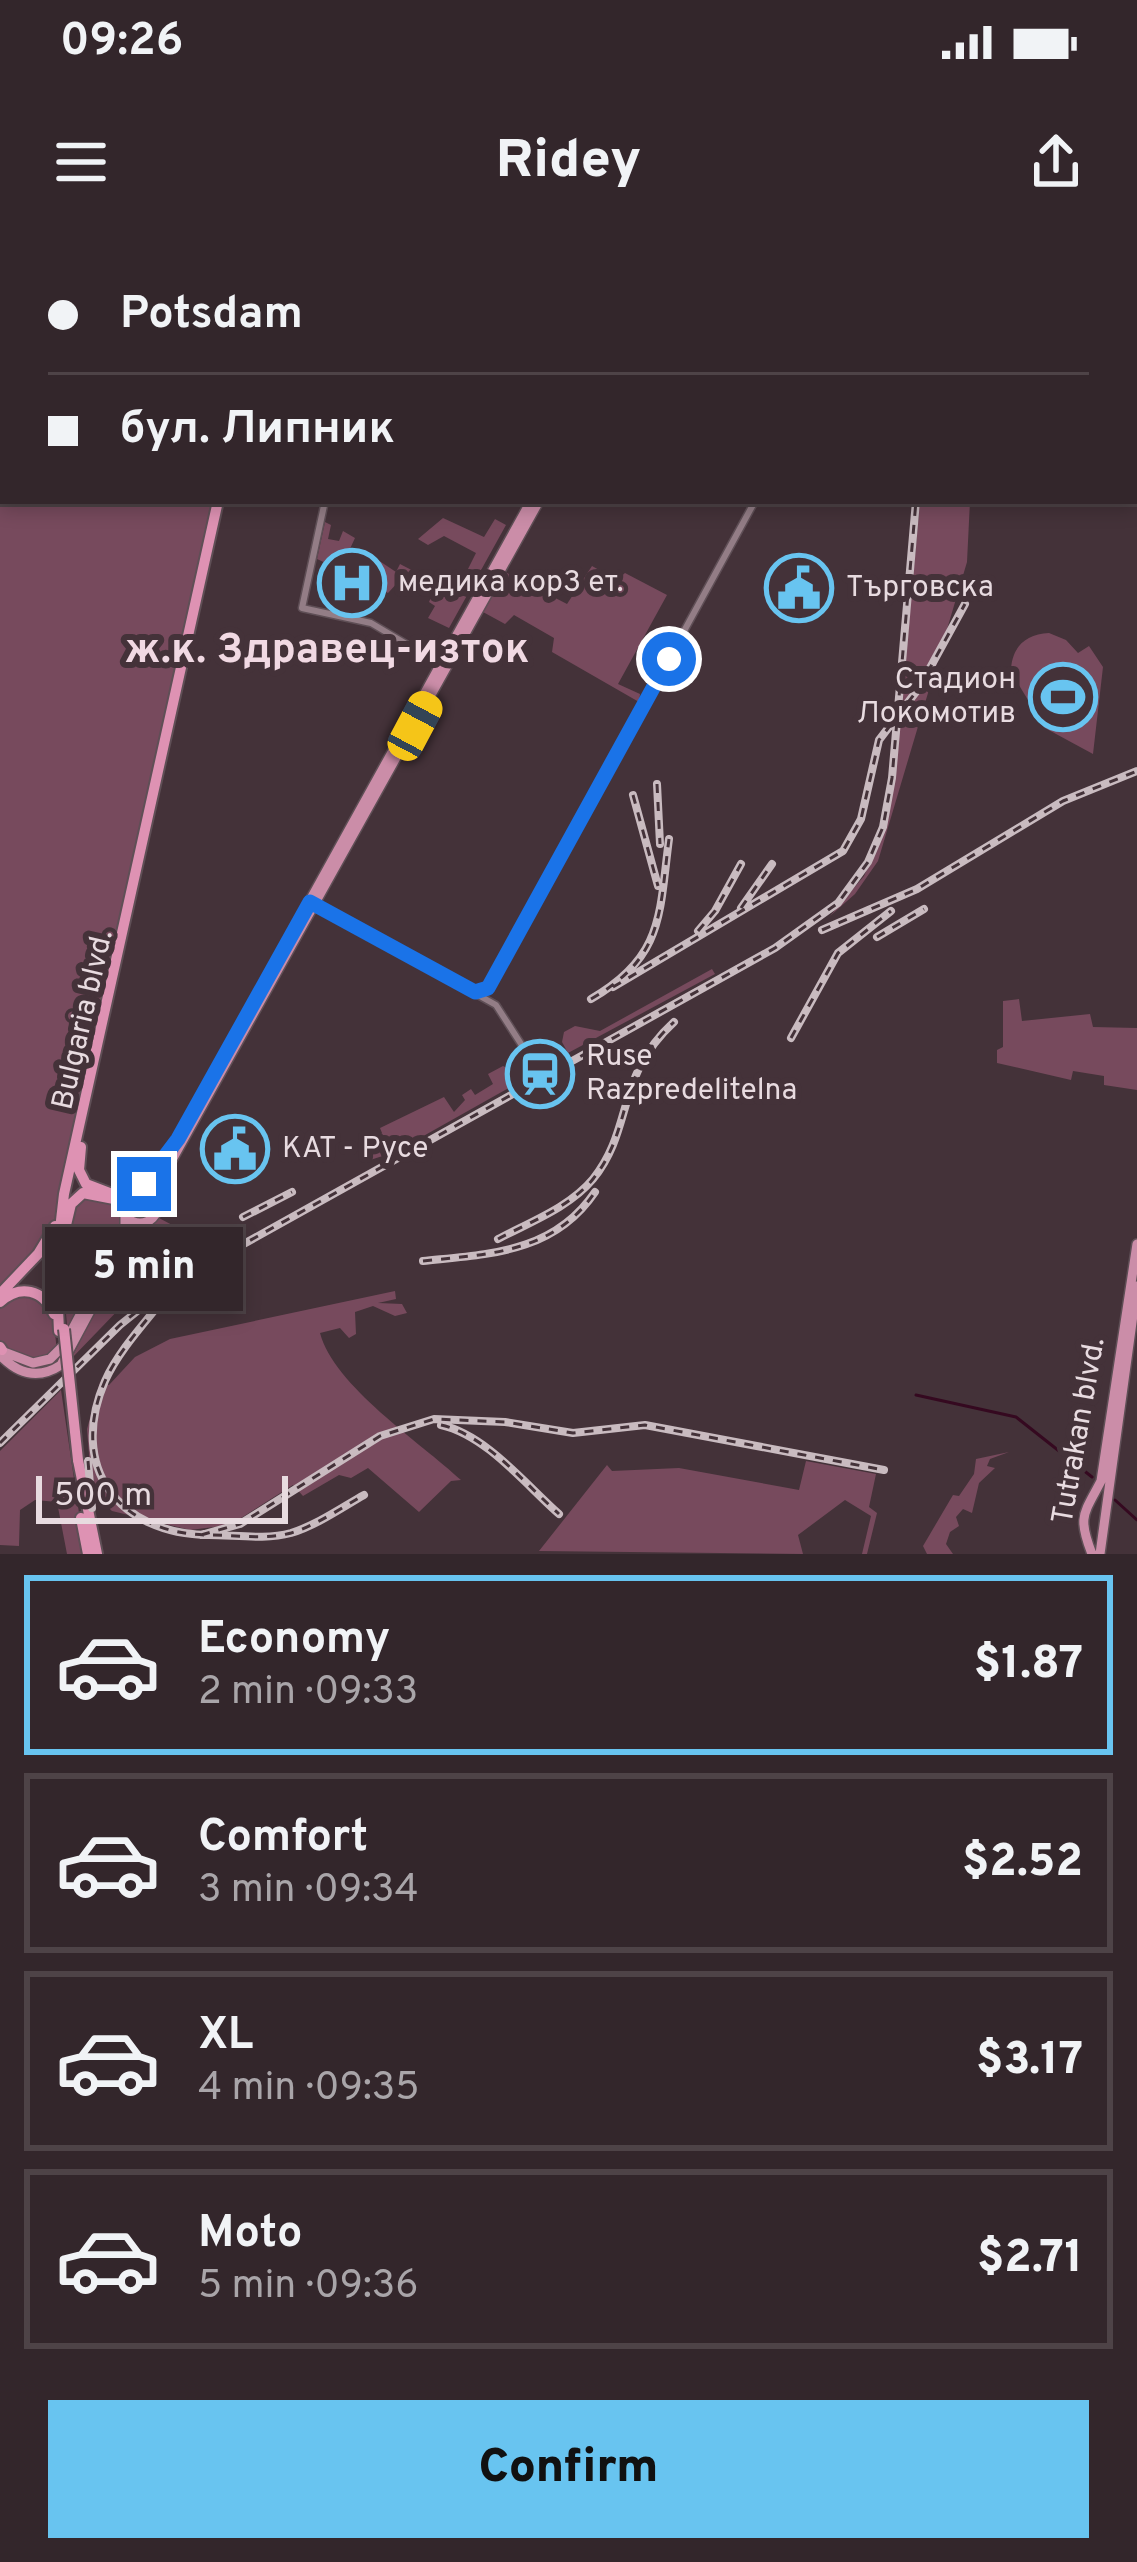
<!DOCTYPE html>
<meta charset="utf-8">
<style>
body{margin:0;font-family:Overpass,sans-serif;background:#3b2e33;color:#f1f3f6;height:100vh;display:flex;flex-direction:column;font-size:45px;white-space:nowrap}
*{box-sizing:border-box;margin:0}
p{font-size:39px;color:#a9a5a9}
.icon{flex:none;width:66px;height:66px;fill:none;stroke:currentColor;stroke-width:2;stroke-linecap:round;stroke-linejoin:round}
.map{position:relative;height:1314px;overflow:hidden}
.sheet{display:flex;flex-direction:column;background:#33262b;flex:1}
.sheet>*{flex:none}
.hud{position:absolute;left:0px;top:0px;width:1137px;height:264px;box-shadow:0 6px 18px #0003,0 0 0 3px #4e4347;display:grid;align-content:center;height:264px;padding:0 48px;background:#33262b}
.scale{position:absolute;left:36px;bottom:30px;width:252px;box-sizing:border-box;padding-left:12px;border:6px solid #e8dbe0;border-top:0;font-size:33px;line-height:42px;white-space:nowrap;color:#e8dbe0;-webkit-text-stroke:9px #443239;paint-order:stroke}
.end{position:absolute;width:54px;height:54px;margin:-27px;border:15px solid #1a73e8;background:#fff;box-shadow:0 0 0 6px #fff}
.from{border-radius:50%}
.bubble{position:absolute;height:84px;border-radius:0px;background:#33262b;box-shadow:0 6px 18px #0003,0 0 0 3px #4e4347;font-size:39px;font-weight:800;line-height:84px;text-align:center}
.car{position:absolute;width:36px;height:72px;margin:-36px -18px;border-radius:15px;box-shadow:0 0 9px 3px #0007;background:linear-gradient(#f5c518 24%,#345 0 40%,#f5c518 0 76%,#345 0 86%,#f5c518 0)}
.hud b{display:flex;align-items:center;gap:42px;height:114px;font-size:45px}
.hud b+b{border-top:3px solid #4e4347}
.hud i{width:30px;height:30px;background:#f1f3f6}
ul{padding:21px 0 0;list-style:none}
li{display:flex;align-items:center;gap:36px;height:180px;margin:0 24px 18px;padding:0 24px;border:6px solid #4e4347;border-radius:0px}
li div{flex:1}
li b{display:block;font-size:45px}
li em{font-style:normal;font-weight:800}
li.on{border-color:#68c4f0}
li>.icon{width:108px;height:108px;stroke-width:1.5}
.action{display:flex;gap:24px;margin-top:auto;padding:24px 48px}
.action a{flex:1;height:138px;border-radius:0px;background:#68c4f0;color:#111;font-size:48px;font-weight:800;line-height:138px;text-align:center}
.status{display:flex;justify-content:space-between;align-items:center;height:84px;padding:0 60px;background:#33262b;direction:ltr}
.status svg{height:33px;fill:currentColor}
header{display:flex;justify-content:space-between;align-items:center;height:156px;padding:0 48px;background:#33262b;font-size:54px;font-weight:800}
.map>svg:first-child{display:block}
</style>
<div class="status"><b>09:26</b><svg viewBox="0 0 49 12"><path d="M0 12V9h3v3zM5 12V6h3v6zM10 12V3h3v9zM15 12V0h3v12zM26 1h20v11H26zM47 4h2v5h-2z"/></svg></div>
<header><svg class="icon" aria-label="menu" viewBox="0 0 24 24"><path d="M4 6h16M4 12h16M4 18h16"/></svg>Ridey<svg class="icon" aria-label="share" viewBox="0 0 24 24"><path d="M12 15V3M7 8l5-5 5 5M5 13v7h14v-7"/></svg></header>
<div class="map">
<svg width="1137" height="1314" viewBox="0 0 1137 1314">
<rect width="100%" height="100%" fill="#443239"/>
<!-- green -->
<path fill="#774a5d" d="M0,0H269L3,3V261H212L56,979L51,991L0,1052Z
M920,261H970L967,322L878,621L855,654L830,676L864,636L883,593L896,526Z
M443,278L484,297L495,279L506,285L449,388L428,378L435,366L429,362L432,355L412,346L408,353L400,340L388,353L345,332L328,347L330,325L317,319L325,282L331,285L328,299L339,301L343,291L355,298L348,313L362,318L366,312L396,332L400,324L444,347L450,338L461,343L476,313L444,296L428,305L418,299Z
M592,326L617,340L625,333L667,355L618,444L640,454L639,462L552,412L554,398L514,375L505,384L483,372L505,332L567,364Z
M1049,393L1066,400L1078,413L1089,406L1103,427L1093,514L1045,488L1011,432C1011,408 1025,394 1049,393Z
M712,729L715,734L568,813L562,802L564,792L575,786L600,791Z
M1019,759L1022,781L1090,774L1093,787L1137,788V850L1104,845V836L1073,831L1071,840L997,823V810L1003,807V761Z
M515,820L523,840L395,912L364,922L367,913L390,905L388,900L380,905L375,896L382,893L380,888L444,857L454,872L465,860L462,855L471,849L475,855L493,844L488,834L503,826L514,831L510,823Z
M79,958L118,964L124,985L68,1097C65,1055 55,994 79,958Z
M159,978L191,995L206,1014L125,1063L71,1119L135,993Z
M395,1051L396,1059L378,1063L402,1064L407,1073L395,1076L373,1066L355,1072L356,1094L349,1098L340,1088L320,1093C334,1146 420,1202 461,1240L451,1241L419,1272L368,1228L351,1238L339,1235L303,1256L293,1245L230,1285L190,1290L112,1271L92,1252L87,1189L100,1142L109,1145L135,1117L170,1099Z
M35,1055L53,1074L57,1112L51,1118L20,1120L0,1104V1066L8,1058Z
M61,1150L85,1314H67L57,1262L35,1260L20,1270L19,1306L0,1305V1211Z
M1009,1212L990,1219L987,1226L995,1228L979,1243L972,1273L963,1269L956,1277L959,1286L950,1292L946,1304L953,1314H927L923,1306L953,1255L959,1256L974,1234L976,1219Z
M806,1221L876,1234L869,1267L877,1273L867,1314H862L871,1276L845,1260L798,1295L803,1314L539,1311L607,1225L612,1231L679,1228L799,1250Z"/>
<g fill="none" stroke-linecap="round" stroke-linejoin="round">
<!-- stream -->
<path stroke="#350920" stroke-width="3" d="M916,1155L1016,1177L1092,1237
M1115,1260L1137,1280"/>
<!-- tertiary casing -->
<g stroke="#5f4f56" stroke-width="9">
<path id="tertiary" d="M457,0L463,3
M351,3L352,0
M325,261L302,368L371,383L440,424
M313,663L496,765L523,807
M475,752L485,750L493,741L755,261
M525,806L531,811L527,817L521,812Z"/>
</g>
<!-- secondary casing -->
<g stroke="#5f4f56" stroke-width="10">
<path id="secondary" d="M697,0L702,3
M709,0L714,3
M1134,101L1137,102"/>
</g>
<!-- primary casing -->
<g stroke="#5f4f56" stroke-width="12">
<path id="primary" d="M673,3L675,0
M682,3L683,0
M122 965a18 18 0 1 1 36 0a18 18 0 1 1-36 0Z
M135,948L153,937L178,899L531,261
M156,957L158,945L539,261
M4,1112L33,1123L50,1119L64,1105L125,990V975
M0,1115C18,1134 38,1140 61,1125L133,991L143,983
M1092,1314C1077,1276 1084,1274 1101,1241L1137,1004
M1100,1314L1137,1046"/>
</g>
<!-- trunk casing -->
<g stroke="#5f4f56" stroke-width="14">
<path id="trunk" d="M280,3L281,0
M81,907L79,930L86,944L112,954L131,950
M65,989L71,964L83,953L114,959L123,969
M0,1054L38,1014L55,986
M0,1062C20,1044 43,1049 54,1074
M59,1091L56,1024L64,954L218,261
M0,1107L2,1110
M78,1220L97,1314
M81,1278L88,1314"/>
</g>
<!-- tertiary -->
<use href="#tertiary" stroke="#937d86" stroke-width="6"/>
<!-- secondary -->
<use href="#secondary" stroke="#af8597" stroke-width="8"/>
<!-- primary -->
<use href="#primary" stroke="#cb8da8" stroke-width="9"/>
<!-- trunk -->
<use href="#trunk" stroke="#de92b3" stroke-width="10"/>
<!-- rail casing -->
<g stroke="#c9bbc0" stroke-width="8">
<path id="rail" d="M876,0V3
M657,544L660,604
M633,555L658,646
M741,668L772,624
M822,690L917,649L1063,561L1137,531
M698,691L715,671L741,624
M877,697L924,669
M613,747L843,611L861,579L879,500L919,448L965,364
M591,759C664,717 659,675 669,599
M791,798L838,713L891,671
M243,977L292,952
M498,999C530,982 570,967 593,939C634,888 615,836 674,782
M423,1021C489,1014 554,1013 595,952
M158,1066C140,1088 117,1114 105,1141C68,1227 118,1294 209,1295C235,1295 265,1300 291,1293C317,1285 341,1268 364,1255
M441,1185C486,1195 525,1244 559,1274
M0,1203L120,1085L170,1045L775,708L838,663L868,622L883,587L892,538L916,261
M88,1221L92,1268
M201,1295L240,1284L380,1196L434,1179L505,1182L573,1193L645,1185L884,1230"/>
</g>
<!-- rail -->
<use href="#rail" stroke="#443239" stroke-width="3" stroke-dasharray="9" stroke-linecap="butt"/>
<!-- trunk-bridge casing -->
<g stroke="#5f4f56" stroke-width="14" stroke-linecap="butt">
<path id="trunk-bridge" d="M64,1089L78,1220"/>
</g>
<!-- trunk-bridge -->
<use href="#trunk-bridge" stroke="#de92b3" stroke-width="10"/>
</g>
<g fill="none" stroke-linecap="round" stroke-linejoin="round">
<!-- route -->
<path stroke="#1a73e8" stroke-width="15" d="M144,944L178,899L310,662L475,752L488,748L669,419"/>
</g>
<!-- icons -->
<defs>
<g id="hospital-ring" transform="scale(3.45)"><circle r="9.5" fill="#443239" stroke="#68c4f0" stroke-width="1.5"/><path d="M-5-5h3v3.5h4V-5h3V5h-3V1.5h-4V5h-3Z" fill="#68c4f0"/></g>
<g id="civic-ring" transform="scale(3.45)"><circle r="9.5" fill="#443239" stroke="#68c4f0" stroke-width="1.5"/><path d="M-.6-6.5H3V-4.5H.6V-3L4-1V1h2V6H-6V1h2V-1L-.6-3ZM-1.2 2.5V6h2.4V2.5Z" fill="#68c4f0"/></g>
<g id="stadium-ring" transform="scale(3.45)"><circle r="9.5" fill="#443239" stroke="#68c4f0" stroke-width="1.5"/><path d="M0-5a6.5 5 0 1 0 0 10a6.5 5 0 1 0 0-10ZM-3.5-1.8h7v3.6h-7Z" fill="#68c4f0"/></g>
<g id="station-ring" transform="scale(3.45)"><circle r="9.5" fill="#443239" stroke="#68c4f0" stroke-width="1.5"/><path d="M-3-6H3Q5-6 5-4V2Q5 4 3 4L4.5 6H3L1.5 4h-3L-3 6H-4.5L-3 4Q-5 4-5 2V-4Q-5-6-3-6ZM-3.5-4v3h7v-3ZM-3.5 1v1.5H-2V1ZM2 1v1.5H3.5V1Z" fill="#68c4f0"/></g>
</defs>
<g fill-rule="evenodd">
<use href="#hospital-ring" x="352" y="343"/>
<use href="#civic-ring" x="799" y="348"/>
<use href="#stadium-ring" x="1063" y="457"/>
<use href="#station-ring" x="540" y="834"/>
<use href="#civic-ring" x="235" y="909"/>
</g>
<g text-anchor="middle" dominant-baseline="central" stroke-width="12" stroke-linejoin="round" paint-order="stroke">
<!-- poi labels -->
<g font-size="30" fill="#e8dbe0" stroke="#443239" text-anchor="start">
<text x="398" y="343">медика кор3 ет.</text>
<text x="846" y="348">Търговска</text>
<text x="1016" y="440" text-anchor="end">Стадион<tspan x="1016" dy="34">Локомотив</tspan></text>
<text x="586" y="817">Ruse<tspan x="586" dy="34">Razpredelitelna</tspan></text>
<text x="282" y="909">КАТ - Русе</text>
</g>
<!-- street labels -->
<g font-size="30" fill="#e8dbe0" stroke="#443239">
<text transform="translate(84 780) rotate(-77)">Bulgaria blvd.</text>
<text transform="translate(1080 1191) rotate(-80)">Tutrakan blvd.</text>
</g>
<!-- district labels -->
<g font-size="42" font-weight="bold" fill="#f1d9e3" stroke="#443239">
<text x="327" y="411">ж.к. Здравец-изток</text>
</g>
</g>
</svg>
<div class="scale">500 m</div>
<i class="end from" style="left:669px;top:419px"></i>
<i class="end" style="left:144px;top:944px"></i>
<div class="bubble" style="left:45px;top:987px;width:198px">5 min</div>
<i class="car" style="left:415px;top:486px;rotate:28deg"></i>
<div class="hud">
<b><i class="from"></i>Potsdam</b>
<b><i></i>бул. Липник</b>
</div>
</div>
<section class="sheet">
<ul>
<li class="on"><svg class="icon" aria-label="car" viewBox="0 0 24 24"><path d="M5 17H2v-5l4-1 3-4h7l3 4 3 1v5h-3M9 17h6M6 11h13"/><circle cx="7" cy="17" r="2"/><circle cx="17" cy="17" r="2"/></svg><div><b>Economy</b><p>2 min · 09:33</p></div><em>$1.87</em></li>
<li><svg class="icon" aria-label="car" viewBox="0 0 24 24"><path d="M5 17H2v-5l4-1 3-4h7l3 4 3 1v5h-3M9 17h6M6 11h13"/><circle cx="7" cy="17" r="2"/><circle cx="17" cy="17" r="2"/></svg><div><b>Comfort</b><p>3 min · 09:34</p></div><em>$2.52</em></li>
<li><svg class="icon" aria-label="car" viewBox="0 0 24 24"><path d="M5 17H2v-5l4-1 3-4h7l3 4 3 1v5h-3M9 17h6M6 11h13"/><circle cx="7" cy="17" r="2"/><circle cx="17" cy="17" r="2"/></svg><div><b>XL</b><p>4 min · 09:35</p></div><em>$3.17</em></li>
<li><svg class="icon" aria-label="car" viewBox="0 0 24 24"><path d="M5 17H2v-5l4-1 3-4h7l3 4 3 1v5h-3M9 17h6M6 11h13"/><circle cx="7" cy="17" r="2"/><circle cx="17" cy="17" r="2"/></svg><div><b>Moto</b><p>5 min · 09:36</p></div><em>$2.71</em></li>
</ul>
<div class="action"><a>Confirm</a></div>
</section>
